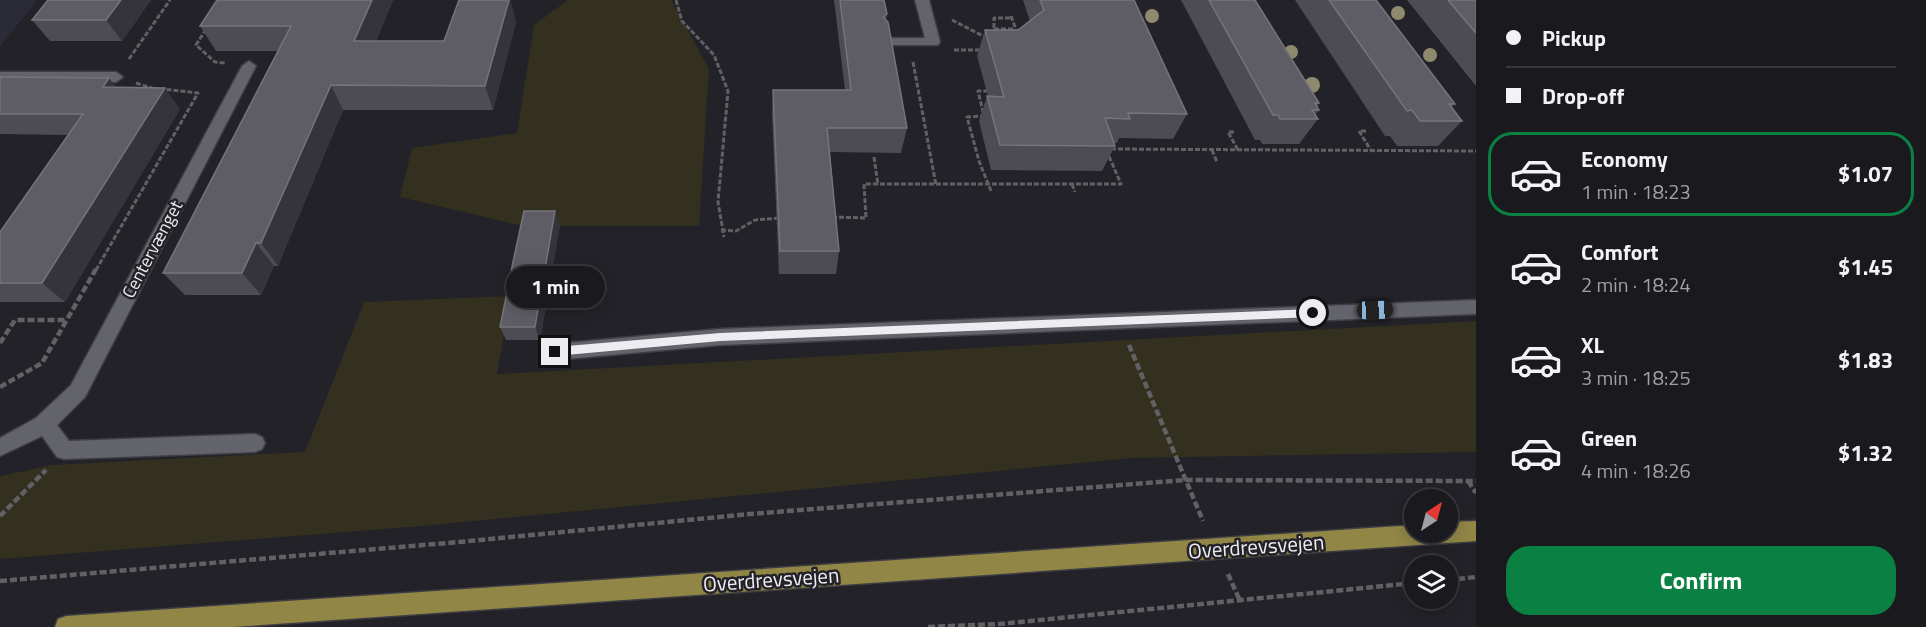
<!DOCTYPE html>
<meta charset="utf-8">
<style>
body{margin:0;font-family:"Titillium Web",sans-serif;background:#232327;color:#f1f3f6;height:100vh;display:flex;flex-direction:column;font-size:22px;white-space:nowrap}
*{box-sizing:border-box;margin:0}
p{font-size:20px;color:#9fa1a4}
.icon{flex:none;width:33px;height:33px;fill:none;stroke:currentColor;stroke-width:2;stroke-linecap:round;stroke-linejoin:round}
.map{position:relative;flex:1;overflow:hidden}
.drawer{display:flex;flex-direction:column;background:#1a1a1e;width:450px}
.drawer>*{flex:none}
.top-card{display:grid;align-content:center;height:132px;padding:0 30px;background:#1a1a1e}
.needle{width:39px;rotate:36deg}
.controls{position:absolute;left:1404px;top:489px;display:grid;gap:12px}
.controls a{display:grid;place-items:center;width:54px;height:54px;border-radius:50%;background:#1a1a1e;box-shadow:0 3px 15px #0003,0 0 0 2px #38383c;font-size:30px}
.end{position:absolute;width:27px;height:27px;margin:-14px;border:8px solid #ededf1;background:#111;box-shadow:0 0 0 3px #111}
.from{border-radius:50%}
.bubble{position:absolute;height:42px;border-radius:21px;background:#1a1a1e;box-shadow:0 3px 15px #0003,0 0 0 2px #38383c;font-size:20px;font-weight:700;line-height:42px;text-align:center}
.car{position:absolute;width:18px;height:36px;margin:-18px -9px;border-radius:8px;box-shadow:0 0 4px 2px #0007;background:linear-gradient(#222 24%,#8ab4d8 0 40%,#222 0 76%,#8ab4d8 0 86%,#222 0)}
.top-card b{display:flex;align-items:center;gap:21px;height:57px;font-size:22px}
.top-card b+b{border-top:2px solid #38383c}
.top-card i{width:15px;height:15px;background:#f1f3f6}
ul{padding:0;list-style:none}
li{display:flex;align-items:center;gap:18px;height:84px;margin:0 12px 9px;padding:0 18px;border:3px solid transparent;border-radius:24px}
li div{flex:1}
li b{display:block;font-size:22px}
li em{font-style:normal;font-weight:700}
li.current{border-color:#0b8043}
li>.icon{width:54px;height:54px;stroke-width:1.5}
.primary-button{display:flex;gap:12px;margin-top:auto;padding:12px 30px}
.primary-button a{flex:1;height:69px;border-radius:24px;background:#0b8043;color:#fff;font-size:24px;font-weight:700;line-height:69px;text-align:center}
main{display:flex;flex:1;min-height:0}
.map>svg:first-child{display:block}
</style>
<main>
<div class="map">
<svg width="1476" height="627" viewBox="0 0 1476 627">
<rect width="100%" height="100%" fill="#222228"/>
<!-- built -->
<path fill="#2b2b37" d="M0,0H37L0,47Z"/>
<!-- green -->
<path fill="#33301f" d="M568,0H671L709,69L699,226H523L400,197L412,148L517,133L534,25Z
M511,296L497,374L1476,321V452L1132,458L422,526L0,559V476L52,465L305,452L364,302Z"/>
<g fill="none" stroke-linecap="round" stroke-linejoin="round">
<!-- minor casing -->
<g stroke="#3e3d42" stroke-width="3">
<path id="minor" d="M915,0H929L940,42L938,45H883L881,42L888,38H925Z
M249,61L256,66L85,397L57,425L69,441L255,434L262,437L265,443L262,449L255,452L64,459L57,457L42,436L0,456V438L36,418L71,385L242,66Z
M0,72H116L123,77L116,82H0Z
M1476,300V314L720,345L555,360L548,358L546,352L548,346L555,344L720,329Z"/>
</g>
<!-- major casing -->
<g stroke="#3e3d42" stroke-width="3">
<path id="major" d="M1476,521V541L233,627H55L58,619L66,616L1414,525V532H1448V522Z"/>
</g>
<!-- path-far1 -->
<path stroke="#606065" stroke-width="3" stroke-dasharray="5 2" stroke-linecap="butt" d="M676,0L682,21L714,55L728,91L718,202L724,237
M1011,16L1018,35
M952,20L985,37
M206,29L196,45L215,62L225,63
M994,29H1015
M994,35V18H1012
M954,50H983
M129,59L170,0
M913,62L936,185
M136,83L152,88
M1366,131H1359L1372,152
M1234,132H1228L1238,150
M1111,149L1476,151
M1212,150L1217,162
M874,157L878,185
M1072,184L1075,192
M991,191L979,161L967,117L984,116L978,91H992
M832,217L866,218L864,184H1121L1108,154
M721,230L736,231L755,220L780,218
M96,270L198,93L162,89"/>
<!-- path -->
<path stroke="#606065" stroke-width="4.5" stroke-dasharray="7 3" stroke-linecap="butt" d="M0,343L15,320H67
M1129,345L1203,521
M0,387L42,363L96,269
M1468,481L1476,493
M0,516L46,470
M1228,574L1240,601
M1448,580L1476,577
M0,581L459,542L750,514L1185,480L1476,481
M928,627L999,624L1414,583"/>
<!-- minor -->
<use href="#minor" fill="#63636b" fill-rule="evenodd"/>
<!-- major -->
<use href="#major" fill="#918646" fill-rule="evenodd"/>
</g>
<!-- trees -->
<g fill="#8f8a6d">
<circle cx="1398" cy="13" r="7"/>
<circle cx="1152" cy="16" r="7"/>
<circle cx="1291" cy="52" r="7"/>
<circle cx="1430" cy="55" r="7"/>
<circle cx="1312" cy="85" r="8"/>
</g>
<!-- wall -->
<path fill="#4d4c54" d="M48,0H151L122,41H50L32,20Z
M217,0H393L376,41H444L459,0H510L516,22L493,110H343L278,266H274L261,295H185L163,273L278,51H216L200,26Z
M834,0H884L887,14L886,20L907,128L901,153L830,152L839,251L836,274H779L772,114L773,90H845Z
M1023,0H1134L1187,114L1173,139L1119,138L1117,143H1114L1115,146L1102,171L991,170L979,121L987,96H988L977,56L985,30H1018L1030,21Z
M1181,0H1255L1319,103L1317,107L1319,110L1315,115L1318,119L1299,144H1262L1260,140H1255Z
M1295,0H1376L1455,104L1452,107L1462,121L1438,146H1397L1390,136H1385Z
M1407,0H1476V86Z
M0,77L117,87L180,109L65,302H0V232L68,135L0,134Z
M560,225L540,340H506L500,327Z"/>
<!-- shaded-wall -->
<path fill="#35343b" d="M121,0H151L122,41L106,20Z
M372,0H393L366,66L354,41Z
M509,0H510L516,22L493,110L485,86Z
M109,78L126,99L103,87Z
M331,85L343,110L278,266L261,243Z
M165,88L180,109L65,302L42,283Z
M555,211L560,225L540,340L535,327Z
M256,243L274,266L261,295L242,273Z"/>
<!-- building -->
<path fill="#5e5d65" stroke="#75747b" stroke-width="1.5" d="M48,0H121L106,20H32Z
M217,0H372L354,41H444L459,0H509L485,86L331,85L261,243H256L242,273H163L291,26H200Z
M840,0H884L887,14L883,17L888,22L907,128H827L839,251H780L773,90H851Z
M1040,0H1134L1187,114L1128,113L1130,119L1105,118L1115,146L1000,145L987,96L1004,97L985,30H1018L1044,10Z
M1209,0H1255L1319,103H1315L1319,110H1312L1318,119H1280L1278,115H1273Z
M1329,0H1376L1455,104H1449L1462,121H1420L1412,110L1407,111Z
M1448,0H1476V33Z
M0,77L109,78L103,87L165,88L42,283H0V232L83,114H0Z
M524,211H555L535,327H500L513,262Z"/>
<!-- route -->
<path fill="#ededf1" d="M1313,309L1318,313L1313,317L720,341L555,356L550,352L555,347L720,333Z"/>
<g text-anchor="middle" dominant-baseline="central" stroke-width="5" stroke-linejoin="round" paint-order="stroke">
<!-- street labels -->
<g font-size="18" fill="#ededf1" stroke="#222228">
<text transform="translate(152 249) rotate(-62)">Centervænget</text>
</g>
<!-- near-street labels -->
<g font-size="21" fill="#ededf1" stroke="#222228">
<text transform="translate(1256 546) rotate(-4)">Overdrevsvejen</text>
<text transform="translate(771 579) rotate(-4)">Overdrevsvejen</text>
</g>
</g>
</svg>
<div class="controls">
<a><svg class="needle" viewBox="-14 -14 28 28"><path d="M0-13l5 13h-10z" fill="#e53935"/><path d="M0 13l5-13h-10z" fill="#9fa1a4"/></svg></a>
<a><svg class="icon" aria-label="layers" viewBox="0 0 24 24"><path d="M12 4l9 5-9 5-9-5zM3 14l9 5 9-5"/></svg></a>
</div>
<i class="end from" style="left:1313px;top:313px"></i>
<i class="end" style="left:555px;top:352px"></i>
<div class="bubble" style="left:506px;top:266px;width:99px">1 min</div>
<i class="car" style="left:1375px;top:310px;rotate:88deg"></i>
</div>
<section class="drawer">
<div class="top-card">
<b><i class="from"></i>Pickup</b>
<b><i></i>Drop-off</b>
</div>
<ul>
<li class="current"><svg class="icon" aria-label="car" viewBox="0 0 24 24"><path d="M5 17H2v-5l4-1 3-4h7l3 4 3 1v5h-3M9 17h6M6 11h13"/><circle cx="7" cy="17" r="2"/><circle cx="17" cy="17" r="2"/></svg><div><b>Economy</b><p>1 min · 18:23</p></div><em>$1.07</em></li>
<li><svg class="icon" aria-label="car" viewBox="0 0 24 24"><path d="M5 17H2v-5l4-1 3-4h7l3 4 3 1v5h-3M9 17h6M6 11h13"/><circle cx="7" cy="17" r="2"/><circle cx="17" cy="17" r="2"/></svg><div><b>Comfort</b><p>2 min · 18:24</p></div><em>$1.45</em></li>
<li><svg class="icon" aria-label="car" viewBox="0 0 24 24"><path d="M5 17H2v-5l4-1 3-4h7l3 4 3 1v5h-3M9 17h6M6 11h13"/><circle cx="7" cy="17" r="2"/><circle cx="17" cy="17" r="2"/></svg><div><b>XL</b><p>3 min · 18:25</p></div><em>$1.83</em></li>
<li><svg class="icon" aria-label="car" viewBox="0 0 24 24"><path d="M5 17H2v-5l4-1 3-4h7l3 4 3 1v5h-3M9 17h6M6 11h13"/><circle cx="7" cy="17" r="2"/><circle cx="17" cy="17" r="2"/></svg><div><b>Green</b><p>4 min · 18:26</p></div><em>$1.32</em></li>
</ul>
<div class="primary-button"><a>Confirm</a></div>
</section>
</main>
